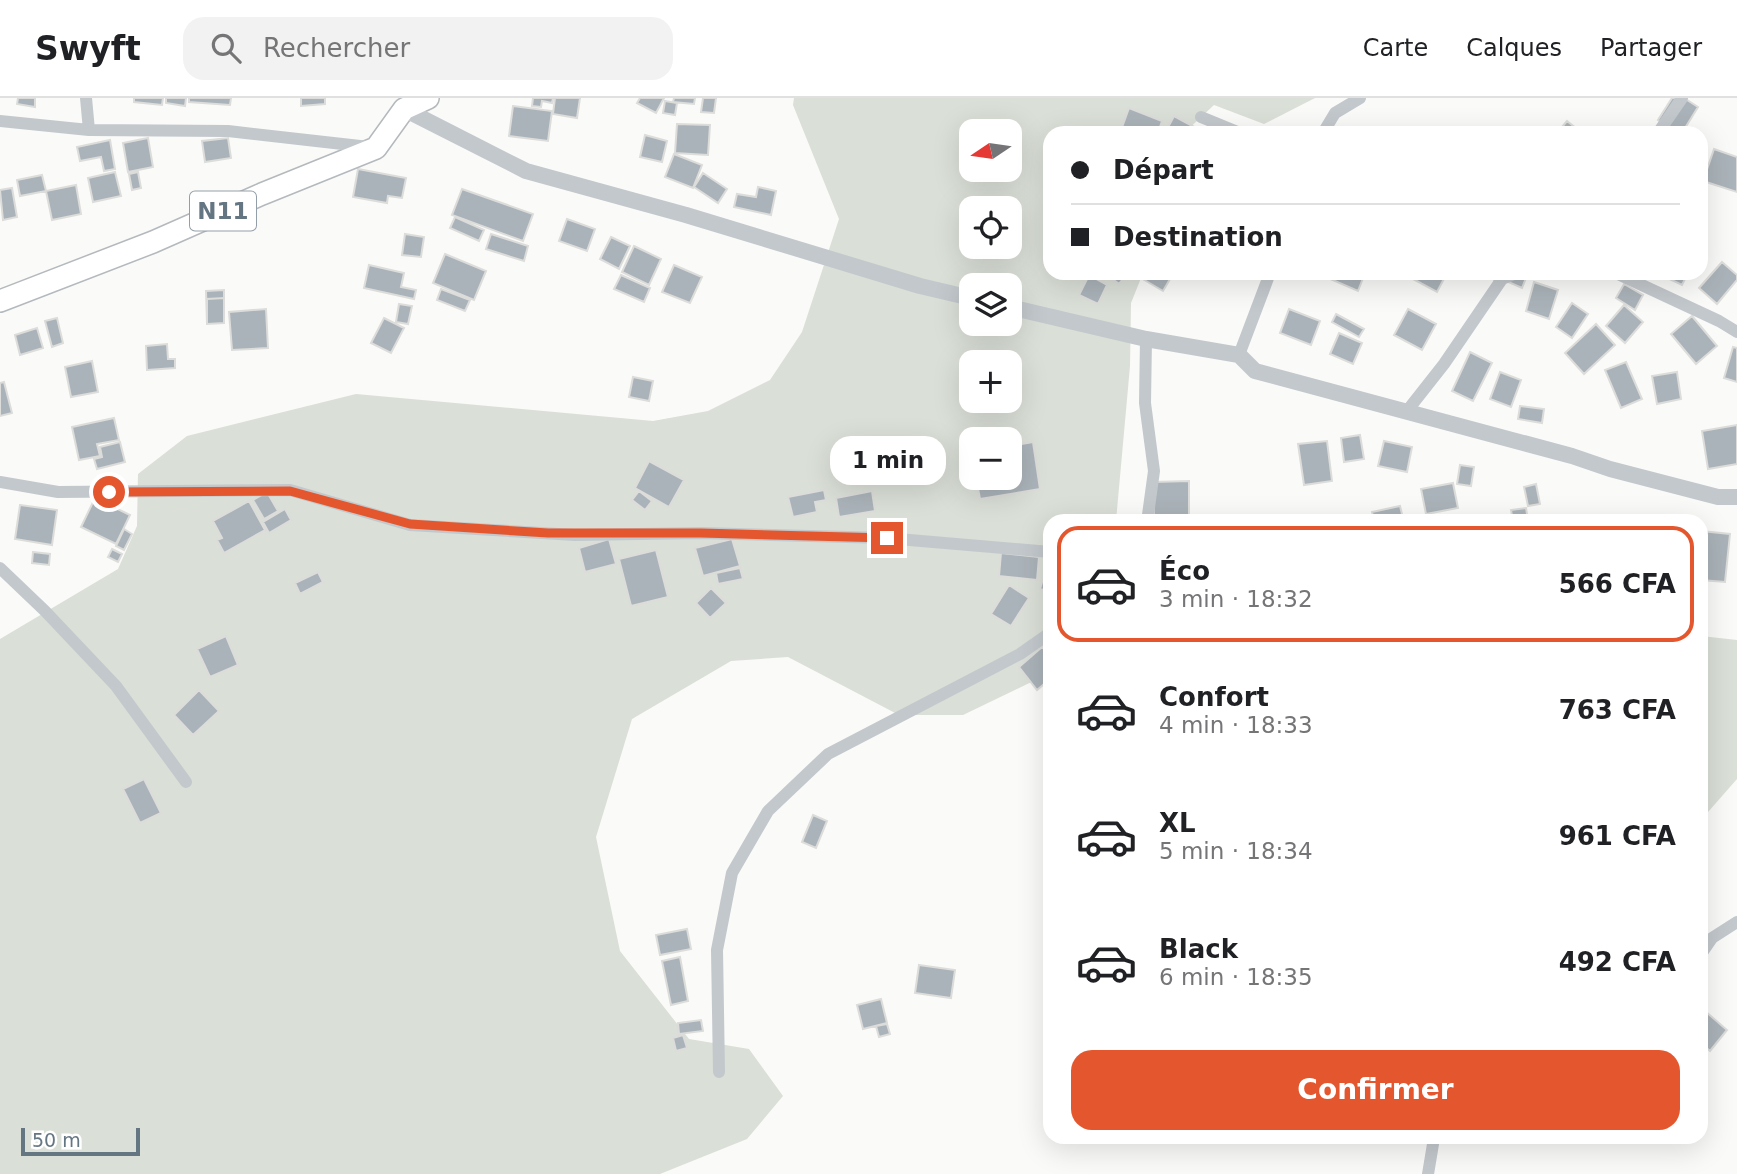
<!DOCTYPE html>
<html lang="fr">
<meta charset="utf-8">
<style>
body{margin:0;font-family:"DejaVu Sans",sans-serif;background:#f2f2f2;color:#202124;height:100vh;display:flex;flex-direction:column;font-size:26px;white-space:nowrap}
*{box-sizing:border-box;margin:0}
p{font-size:23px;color:#757577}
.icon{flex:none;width:38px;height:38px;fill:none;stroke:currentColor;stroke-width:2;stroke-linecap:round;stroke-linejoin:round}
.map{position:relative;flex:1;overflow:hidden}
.panel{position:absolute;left:1043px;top:416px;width:665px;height:630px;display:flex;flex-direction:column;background:#fff;border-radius:21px;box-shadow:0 7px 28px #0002}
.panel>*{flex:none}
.banner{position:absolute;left:1043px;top:28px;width:665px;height:154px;border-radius:21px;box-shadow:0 7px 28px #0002;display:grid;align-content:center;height:154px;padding:0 28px;background:#fff}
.needle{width:46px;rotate:257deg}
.buttons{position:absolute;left:959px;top:21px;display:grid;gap:14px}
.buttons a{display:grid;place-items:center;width:63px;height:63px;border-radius:14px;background:#fff;box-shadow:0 7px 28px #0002;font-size:35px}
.scale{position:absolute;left:21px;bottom:18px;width:119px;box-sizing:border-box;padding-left:7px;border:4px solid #657683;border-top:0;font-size:19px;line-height:24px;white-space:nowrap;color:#657683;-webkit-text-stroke:5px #fff;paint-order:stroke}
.end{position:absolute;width:32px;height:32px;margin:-16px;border:9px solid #e4572e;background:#fff;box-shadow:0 0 0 4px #fff}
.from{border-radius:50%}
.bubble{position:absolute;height:49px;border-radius:21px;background:#fff;box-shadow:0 7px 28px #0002;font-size:23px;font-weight:600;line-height:49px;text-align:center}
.banner b{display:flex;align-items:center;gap:24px;height:66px;font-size:26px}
.banner b+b{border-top:2px solid #e0e0e0}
.banner i{width:18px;height:18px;background:#202124}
ul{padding:12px 0 0;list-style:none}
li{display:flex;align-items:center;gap:21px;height:116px;margin:0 14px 10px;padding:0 14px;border:4px solid transparent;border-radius:21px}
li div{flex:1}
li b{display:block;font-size:26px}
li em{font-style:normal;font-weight:600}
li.active{border-color:#e4572e}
li>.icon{width:63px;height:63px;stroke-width:1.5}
.action{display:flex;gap:14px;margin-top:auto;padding:14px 28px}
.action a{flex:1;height:80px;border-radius:21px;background:#e4572e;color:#fff;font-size:28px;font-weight:600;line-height:80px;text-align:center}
header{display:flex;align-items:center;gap:42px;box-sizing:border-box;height:98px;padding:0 35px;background:#fff;border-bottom:2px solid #e0e0e0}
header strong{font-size:33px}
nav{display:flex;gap:38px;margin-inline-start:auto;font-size:24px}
.search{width:490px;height:63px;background:#f2f2f2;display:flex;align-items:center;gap:18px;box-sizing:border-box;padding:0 24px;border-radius:21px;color:#757577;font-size:26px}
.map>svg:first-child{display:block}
</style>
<header>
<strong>Swyft</strong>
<div class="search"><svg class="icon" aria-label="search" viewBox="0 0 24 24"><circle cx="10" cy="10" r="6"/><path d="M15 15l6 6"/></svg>Rechercher</div>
<nav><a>Carte</a><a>Calques</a><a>Partager</a></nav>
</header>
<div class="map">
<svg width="1737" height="1076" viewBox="0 0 1737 1076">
<rect width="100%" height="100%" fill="#fafaf8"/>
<!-- green -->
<path fill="#dadfd7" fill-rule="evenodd" d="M794,0H1315L1264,26L1214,7L1184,35H1050V175H1143L1131,205L1130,268L1116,423L1050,424V575L963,617H899L788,559L731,563L632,621L596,739L620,853L689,941L749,951L783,998L747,1041L660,1076H0V541L118,471L137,428L138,376L187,338L356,296L653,323L708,313L770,282L802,234L839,121L793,7ZM971,33H1010V72H971ZM971,110H1010V149H971ZM971,187H1010V226H971ZM971,264H1010V303H971ZM971,341H1010V380H971Z
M1701,538L1737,542V681L1701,722Z"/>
<!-- building -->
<path fill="#aab3b9" stroke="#dcdcda" stroke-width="2" d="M18,0H35V9L17,6Z
M18,0H35V9L17,6Z
M134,0H163L162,7L134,4Z
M166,0H186L185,8L166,5Z
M189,0H231L230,7L189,4Z
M301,0H325V6L301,8Z
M301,0H325V6L301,8Z
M533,0H553L552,5L542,3L541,9L532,8Z
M555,0H580L577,20L553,16Z
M640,0H664L656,15L637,5Z
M640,0H664L656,15L637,5Z
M674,0H695L694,6L673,4Z
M703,0H716L714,15L701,14Z
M1672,0H1684L1698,9L1682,35H1677L1658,22Z
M665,3L677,5L675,17L663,15Z
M513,8L552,13L548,43L509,38Z
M513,8L552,13L548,43L509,38Z
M1129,10L1162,23L1158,35H1120Z
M1174,18L1198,31L1196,35H1165Z
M1567,23L1582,35H1557Z
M677,26L710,27L708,57L675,55Z
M645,37L667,43L662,64L640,59Z
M148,40L153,69L128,74L123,45Z
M228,40L231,60L205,64L202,43Z
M110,42L115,71L104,73L101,59L80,63L77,49Z
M1714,51L1737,59V94L1703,83Z
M674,56L702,67L693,90L665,79Z
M358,71L406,80L402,100L388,98L387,105L353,99Z
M115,74L121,98L93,104L88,80Z
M138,74L141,90L132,92L129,76Z
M703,75L727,91L718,105L694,89Z
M42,77L46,93L20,98L17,82Z
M76,87L81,116L52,122L46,93Z
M758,89L776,93L771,117L734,109L737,96L756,99Z
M12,90L17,119L3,122L0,92Z
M462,91L533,116L523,143L452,117Z
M462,91L533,116L523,143L452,117Z
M455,119L484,132L479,143L450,130Z
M455,119L484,132L479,143L450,130Z
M567,121L595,131L587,153L559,143Z
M405,136L424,139L421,159L402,157Z
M491,136L528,148L524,163L486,151Z
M611,139L630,148L619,171L600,161Z
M611,139L630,148L619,171L600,161Z
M634,148L661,161L649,187L622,174Z
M445,156L486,173L474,202L433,185Z
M1722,164L1737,177V182L1717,206L1699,190Z
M369,167L404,175L401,189L416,192L414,201L364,190Z
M674,167L702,179L690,205L662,194Z
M1105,175H1128L1119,186Z
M1144,175H1161L1170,181L1163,193L1141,180Z
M1330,175H1365L1358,193L1328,180Z
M1416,175H1447L1437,194L1413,181Z
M1510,175H1528L1522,190L1506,183Z
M1662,175H1688L1682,187L1661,177Z
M621,177L650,190L644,204L614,191Z
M1089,177L1107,187L1098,206L1079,197Z
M1534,184L1558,192L1549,221L1526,213Z
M1624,186L1643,197L1635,212L1616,200Z
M441,191L470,202L465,213L437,202Z
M224,192V225L207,226L206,193Z
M224,200V225L207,226V201Z
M1572,205L1588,216L1572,240L1556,229Z
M399,206L412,208L408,226L396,224Z
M1624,207L1643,224L1625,245L1606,228Z
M266,211L268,250L232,252L229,214Z
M1289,211L1320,223L1311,247L1280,235Z
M1408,211L1436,226L1422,252L1394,237Z
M1336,216L1364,231L1359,239L1332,224Z
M1692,218L1717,248L1696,266L1671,236Z
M57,220L63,245L52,249L45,223Z
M384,220L404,230L391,255L371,245Z
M1596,226L1615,247L1584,276L1565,255Z
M37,230L43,250L20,257L15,237Z
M1339,235L1362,245L1353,266L1330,256Z
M167,246L168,261H175V270L147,272L146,248Z
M1733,249L1737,250V284L1724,280Z
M1470,254L1492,265L1473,303L1452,293Z
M92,263L98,294L71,299L65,269Z
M1626,264L1642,301L1621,310L1605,272Z
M1500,274L1521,282L1511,309L1490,301Z
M1677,274L1681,301L1657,306L1652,278Z
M633,279L653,283L649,303L629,299Z
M4,284L12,315L0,318V285Z
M4,284L12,315L0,318V285Z
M1520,308L1544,311L1542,325L1518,321Z
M114,320L119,342L97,346L100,358L79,362L72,329Z
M1737,327V366L1708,371L1702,333Z
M1360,337L1364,361L1344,364L1341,340Z
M1327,343L1332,383L1304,387L1298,346Z
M1384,343L1412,349L1407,374L1378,368Z
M120,344L125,364L97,371L94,361L102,359L100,349Z
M1033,344L1040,391L980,401L976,380H1010V348Z
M649,363L684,382L669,409L635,390Z
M1460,367L1474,369L1471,388L1457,386Z
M1189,383V424H1154L1153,384Z
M1453,385L1458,410L1426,416L1421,391Z
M1536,386L1540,406L1528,408L1524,389Z
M824,392L826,402L815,404L817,414L793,419L788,399Z
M639,393L652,403L645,412L632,402Z
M872,393L875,413L839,419L836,400Z
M267,394L278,413L264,421L253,402Z
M95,400L130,417L116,446L81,429Z
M249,403L265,432L224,455L217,442L222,440L213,423Z
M20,407L57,412L52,447L15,441Z
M20,407L57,412L52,447L15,441Z
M1400,408L1404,424H1374L1372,414Z
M1526,410L1528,422L1513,424L1511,412Z
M285,411L291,422L269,435L263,424Z
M124,431L132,436L124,452L116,448Z
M1701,433L1730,436L1725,484L1701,482Z
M609,441L616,466L585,474L579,450Z
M732,441L740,468L703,478L695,450Z
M112,451L122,456L118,464L108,459Z
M656,452L668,499L631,508L619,461Z
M33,454L50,456L49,467L32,465Z
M1001,455L1039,459L1037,482L999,478Z
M1049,461H1050V494L1040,491Z
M740,470L743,481L718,486L716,475Z
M318,474L323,484L300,496L295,485Z
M1009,487L1029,500L1011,528L991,516Z
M711,490L726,505L710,520L696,505Z
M226,538L238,567L210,579L197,551Z
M1042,549L1050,557V581L1037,592L1019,569Z
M199,592L219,613L193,637L174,617Z
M144,681L161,715L140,725L123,691Z
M813,717L827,723L816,750L802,744Z
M687,831L691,851L660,857L656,837Z
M680,859L688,903L671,907L662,863Z
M919,867L955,872L951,900L915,895Z
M881,901L887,925L863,931L857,907Z
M1705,913L1727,932L1710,953L1701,945V917Z
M701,922L703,933L679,936L678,925Z
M887,926L890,936L879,939L876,928Z
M683,937L687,950L676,953L673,940Z"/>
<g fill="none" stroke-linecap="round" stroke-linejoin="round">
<!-- trunk casing -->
<g stroke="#b4b9bd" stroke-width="24">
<path id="trunk" d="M0,203L153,144L262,96L376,50L404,11L428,0"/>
</g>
<!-- minor -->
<path stroke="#c3c8cc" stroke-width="12" d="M86,0L89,32
M1201,19L1240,35
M0,23L89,32L228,33L369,49
M1323,35L1335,15L1360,0
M1658,35L1682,0
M1616,175L1719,223L1737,234
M1502,181L1516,175
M1146,241L1145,305L1154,373L1147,424
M1239,257L1270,175
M1407,313L1444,266L1502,181L1493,175
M0,384L58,394L290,392L410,427L575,437L701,435L886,440L1050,454
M0,470L45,513L116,588L186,684
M1701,856L1712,840L1737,824
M719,974L717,852L732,775L768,713L828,656L1020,556L1050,535
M1428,1076L1434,1040"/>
<!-- tertiary -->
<path stroke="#c3c8cc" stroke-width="16" d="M404,11L526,73L686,117L920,188L971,200
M1010,209L1146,241L1239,257L1255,273L1572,358L1610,371L1718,399H1737"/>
<!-- trunk -->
<use href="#trunk" stroke="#fff" stroke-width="21"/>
</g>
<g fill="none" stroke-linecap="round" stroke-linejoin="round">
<!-- route -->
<path stroke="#e4572e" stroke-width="9" d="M109,394L290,393L410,426L548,435H701L887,440"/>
</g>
<g text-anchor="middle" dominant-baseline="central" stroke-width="7" stroke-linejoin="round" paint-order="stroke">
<!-- shield labels -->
<rect fill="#fff" stroke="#939fa8" stroke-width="2" x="190" y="93.5" width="66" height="39" rx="5"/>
<g font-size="23" font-weight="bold" fill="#657683">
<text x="223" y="113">N11</text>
</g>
</g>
</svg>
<div class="buttons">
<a><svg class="needle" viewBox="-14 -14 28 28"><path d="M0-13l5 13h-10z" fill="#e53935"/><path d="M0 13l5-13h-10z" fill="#757577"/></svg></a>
<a><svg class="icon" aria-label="locate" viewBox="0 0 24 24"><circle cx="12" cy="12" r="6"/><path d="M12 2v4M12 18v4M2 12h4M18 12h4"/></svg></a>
<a><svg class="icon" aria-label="layers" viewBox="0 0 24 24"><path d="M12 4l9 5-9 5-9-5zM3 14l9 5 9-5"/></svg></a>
<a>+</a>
<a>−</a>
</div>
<div class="scale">50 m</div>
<i class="end from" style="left:109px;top:394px"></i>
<i class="end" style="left:887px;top:440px"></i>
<div class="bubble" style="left:830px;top:338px;width:116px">1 min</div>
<div class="banner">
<b><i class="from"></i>Départ</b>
<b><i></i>Destination</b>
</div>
<section class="panel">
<ul>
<li class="active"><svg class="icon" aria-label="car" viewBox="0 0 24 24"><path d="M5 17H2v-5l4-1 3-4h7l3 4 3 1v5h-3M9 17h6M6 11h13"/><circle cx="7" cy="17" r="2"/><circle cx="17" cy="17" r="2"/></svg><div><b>Éco</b><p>3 min · 18:32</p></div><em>566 CFA</em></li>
<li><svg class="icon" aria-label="car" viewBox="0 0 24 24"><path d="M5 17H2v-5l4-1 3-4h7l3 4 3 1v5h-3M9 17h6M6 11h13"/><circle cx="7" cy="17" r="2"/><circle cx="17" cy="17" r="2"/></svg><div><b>Confort</b><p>4 min · 18:33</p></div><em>763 CFA</em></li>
<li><svg class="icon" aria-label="car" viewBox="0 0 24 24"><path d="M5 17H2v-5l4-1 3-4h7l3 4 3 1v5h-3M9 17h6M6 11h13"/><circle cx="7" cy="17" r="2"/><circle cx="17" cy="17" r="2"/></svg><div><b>XL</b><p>5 min · 18:34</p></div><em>961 CFA</em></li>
<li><svg class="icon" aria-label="car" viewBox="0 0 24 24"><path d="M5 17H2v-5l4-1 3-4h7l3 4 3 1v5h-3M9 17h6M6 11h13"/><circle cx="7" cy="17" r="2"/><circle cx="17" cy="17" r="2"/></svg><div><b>Black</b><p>6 min · 18:35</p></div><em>492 CFA</em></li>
</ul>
<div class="action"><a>Confirmer</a></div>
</section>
</div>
